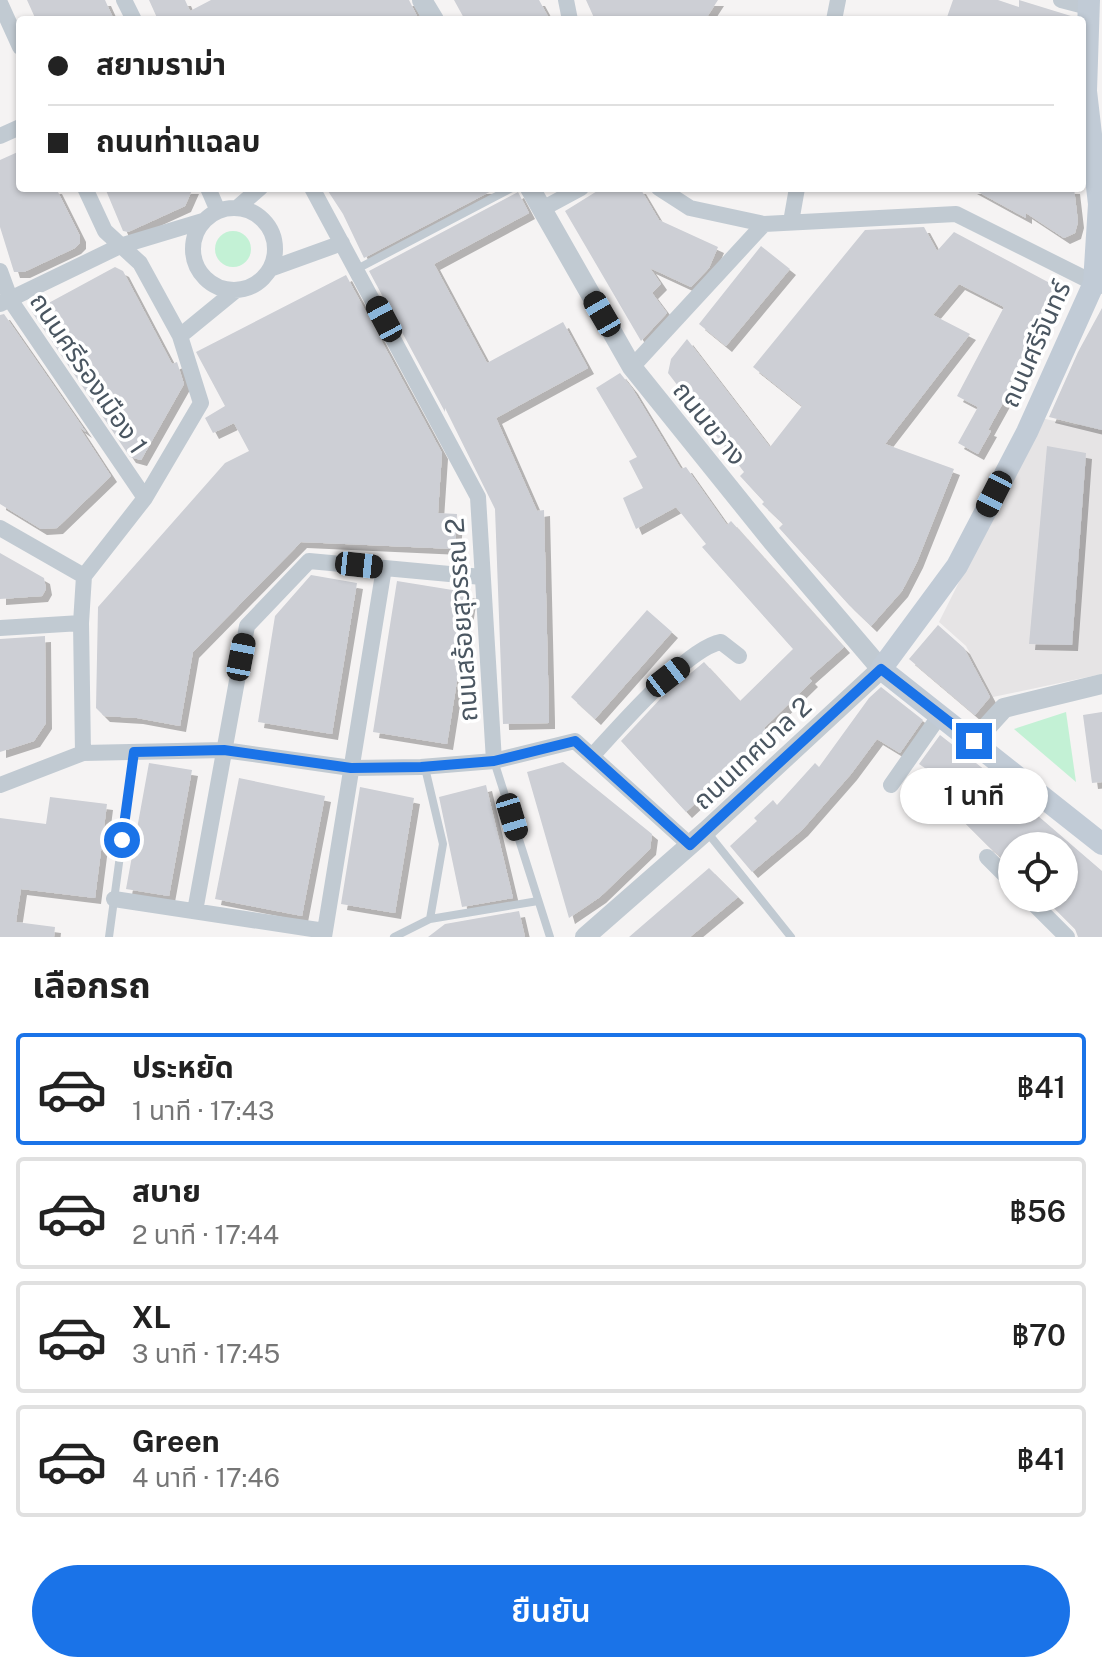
<!DOCTYPE html>
<html lang="th">
<meta charset="utf-8">
<style>
body{margin:0;font-family:"Public Sans","Noto Sans Thai",sans-serif;background:#f6f6f6;color:#222;height:100vh;display:flex;flex-direction:column;font-size:30px;white-space:nowrap}
*{box-sizing:border-box;margin:0}
p{font-size:26px;color:#767676}
.icon{flex:none;width:44px;height:44px;fill:none;stroke:currentColor;stroke-width:2;stroke-linecap:round;stroke-linejoin:round}
.map{position:relative;height:937px;overflow:hidden}
.panel{display:flex;flex-direction:column;background:#fff;flex:1}
.panel>*{flex:none}
.guide{position:absolute;left:16px;top:16px;width:1070px;height:176px;border-radius:8px;box-shadow:0 2px 6px #0004;display:grid;align-content:center;height:176px;padding:0 32px;background:#fff}
.tools{position:absolute;left:998px;top:832px;display:grid;gap:16px}
.tools a{display:grid;place-items:center;width:80px;height:80px;border-radius:50%;background:#fff;box-shadow:0 2px 6px #0004;font-size:40px}
.end{position:absolute;width:36px;height:36px;margin:-18px;border:10px solid #1a73e8;background:#fff;box-shadow:0 0 0 4px #fff}
.from{border-radius:50%}
.bubble{position:absolute;height:56px;border-radius:28px;background:#fff;box-shadow:0 2px 6px #0004;font-size:26px;font-weight:600;line-height:56px;text-align:center}
.car{position:absolute;width:24px;height:48px;margin:-24px -12px;border-radius:10px;box-shadow:0 0 6px 2px #0007;background:linear-gradient(#222 24%,#8ab4d8 0 40%,#222 0 76%,#8ab4d8 0 86%,#222 0)}
.guide b{display:flex;align-items:center;gap:28px;height:76px;font-size:30px}
.guide b+b{border-top:2px solid #e0e0e0}
.guide i{width:20px;height:20px;background:#222}
ul{padding:0;list-style:none}
li{display:flex;align-items:center;gap:24px;height:112px;margin:0 16px 12px;padding:0 16px;border:4px solid #e0e0e0;border-radius:8px}
li div{flex:1}
li b{display:block;font-size:30px}
li em{font-style:normal;font-weight:600}
li.active{border-color:#1a73e8}
li>.icon{width:72px;height:72px;stroke-width:1.5}
h2{padding:0 32px;font-size:36px;line-height:96px}
.action{display:flex;gap:16px;margin-top:auto;padding:16px 32px}
.action a{flex:1;height:92px;border-radius:48px;background:#1a73e8;color:#fff;font-size:32px;font-weight:600;line-height:92px;text-align:center}
.map>svg:first-child{display:block}
</style>
<div class="map">
<svg width="1102" height="937" viewBox="0 0 1102 937">
<defs>
<filter id="shadow"><feDropShadow dx="6" dy="6" stdDeviation="0" flood-color="#0004"/></filter>
</defs>
<rect width="100%" height="100%" fill="#f5f3f3"/>
<!-- education -->
<path fill="#e6e4e5" d="M1102,400V674L993,697L966,646L939,622L1041,418L1077,426Z"/>
<!-- green -->
<path fill="#c3f1d5" d="M215 249a18 18 0 1 1 36 0a18 18 0 1 1-36 0Z
M1066,712L1076,782L1014,729Z"/>
<!-- building -->
<path fill="#cdcfd5" filter="url(#shadow)" d="M27,0H105L114,20H36Z
M149,0H185L190,11L211,0H409L419,20H158Z
M454,0H539L550,20H465Z
M586,0H718L705,20H595Z
M953,0H998L1019,7V0L1071,16L1070,20H946Z
M20,151V188H56L80,236V243L75,248L24,272H14L0,227V160Z
M105,188H193L185,206L128,232L123,231Z
M326,188H497L364,258L343,214Z
M602,188H640L659,220L718,247L709,268L691,287L650,268L661,284L652,293L667,313L641,341L565,211Z
M971,188H1074L1078,222L1075,233L1064,238L1026,213V218Z
M518,192L529,213L434,264L487,363L563,322L588,368L496,418L537,511L544,510L549,716V723L503,724L495,509L445,408V412L369,271Z
M924,227L937,251L954,232L1061,289L1021,363L1024,365L988,430L991,431L978,454L958,443L978,407L957,396L1004,307L959,284L933,315L970,334L885,444L954,469L917,562L902,591L871,626L849,605L779,528L783,524L762,504L764,502L740,476L744,472L668,373L671,359L687,339L770,447L802,406L753,367L865,230Z
M761,246L790,269L726,346L699,324Z
M115,267L123,271L172,364L177,362L184,384L141,460L130,457L32,312Z
M346,275L442,453L438,513L457,514L455,549L301,542L193,652L180,726L137,718L104,716L96,708L98,607L225,463L249,451L234,423L213,433L205,418L225,406L196,352Z
M1102,308V430L1049,417L1078,352Z
M4,314L86,432L79,427L111,476L57,528L41,529L0,504V315Z
M620,373L632,388L681,469L686,467L727,525L731,521L844,647L809,678L812,681L764,728L770,734L686,812L621,741L661,698L704,662L740,701L793,649L702,547L706,544L676,507L636,529L623,498L643,488L629,461L637,457L596,388Z
M1047,446L1086,453L1072,645L1029,644Z
M0,553L44,578L46,589L42,596L0,599Z
M311,575L357,583L332,734L258,722L275,616Z
M397,581L471,593L447,744L373,732Z
M647,610L672,632L595,719L571,697Z
M938,625L964,648L990,697L975,715L909,659Z
M45,636L46,723L34,741L0,752V639Z
M881,687L923,720L900,753L877,739L851,774L802,830L752,872L730,846L757,821L754,818L773,800L777,805L815,763L819,767L869,698Z
M1102,712V782L1092,783L1083,715Z
M940,735L1021,798L1030,809L1102,871V937H1078L1075,929L1044,898H1064V846H1012V866L988,846L955,813L970,799L919,764Z
M563,762L652,834L650,849L600,897L569,918L527,772Z
M149,763L192,770L169,896L126,889Z
M239,778L325,796L302,916L215,899Z
M486,785L513,898L462,907L439,797Z
M360,787L414,798L395,913L341,904Z
M50,797L107,804L95,898L21,889L16,922L55,927L54,937H0V818L46,824Z
M709,868L738,897L690,937H629Z
M519,911L525,937H428L445,924Z"/>
<g fill="none" stroke-linecap="round" stroke-linejoin="round">
<!-- service -->
<path stroke="#c1cad2" stroke-width="8" d="M357,269L512,188
M494,761L550,937
M707,832L791,937
M430,919L538,901
M109,937L134,752
M394,937L430,919L443,844L426,772L421,768"/>
<!-- minor -->
<path stroke="#c1cad2" stroke-width="16" d="M124,0L134,20
M566,0L570,20
M1061,0L1088,7
M0,3L20,47
M834,20L838,0
M0,136L20,127
M208,188L218,211
M312,188L478,497L494,761
M659,188L690,208L764,224L956,214L1100,286
M238,207L260,188
M193 249a41 41 0 1 1 82 0a41 41 0 1 1-82 0Z
M542,209L581,188
M791,222L797,188
M270,269L342,243
M0,271L11,301L145,498
M0,304L120,246L203,221
M180,336L235,291
M632,367L764,224
M0,528L84,576
M0,628L81,623
M83,753L81,623L84,576L145,498L201,403L180,336L140,263L105,231L85,188
M593,755C618,728 687,648 721,642L739,656
M0,785L83,753L224,750L351,768L421,767L494,761L575,741L690,845
M891,785L940,715
M987,857L1012,882
M1028,898L1067,937
M114,899L325,931
M195,911L247,626L309,561L482,577
M324,937L384,568"/>
<!-- tertiary -->
<path stroke="#c1cad2" stroke-width="20" d="M422,0L434,20
M530,188L632,367L772,541L881,669L706,831L585,937
M974,741L1004,708L1102,684"/>
<!-- secondary -->
<path stroke="#c1cbd6" stroke-width="22" d="M1089,0L1086,91L1099,204L1094,283L1027,432L957,566L881,669L1102,844"/>
</g>
<g fill="none" stroke-linecap="round" stroke-linejoin="round">
<!-- route -->
<path stroke="#1a73e8" stroke-width="10" d="M122,840L134,752L224,750L351,768L421,767L494,761L575,741L690,845L881,669L974,741"/>
</g>
<g text-anchor="middle" dominant-baseline="central" stroke-width="7" stroke-linejoin="round" paint-order="stroke">
<!-- street labels -->
<g font-size="26" fill="#4a5661" stroke="#fff">
<text transform="translate(1035 344) rotate(-66)">ถนนศรีจันทร์</text>
<text transform="translate(89 373) rotate(56)">ถนนศรีรองเมือง 1</text>
<text transform="translate(710 423) rotate(51)">ถนนขวาง</text>
<text transform="translate(461 620) rotate(-94)">ถนนสร้อยสุวรรณ 2</text>
<text transform="translate(752 753) rotate(-43)">ถนนเทศบาล 2</text>
</g>
</g>
</svg>
<div class="tools">
<a><svg class="icon" aria-label="locate" viewBox="0 0 24 24"><circle cx="12" cy="12" r="6"/><path d="M12 2v4M12 18v4M2 12h4M18 12h4"/></svg></a>
</div>
<i class="end from" style="left:122px;top:840px"></i>
<i class="end" style="left:974px;top:741px"></i>
<div class="bubble" style="left:900px;top:768px;width:148px">1 นาที</div>
<i class="car" style="left:602px;top:314px;rotate:330deg"></i>
<i class="car" style="left:384px;top:319px;rotate:332deg"></i>
<i class="car" style="left:994px;top:494px;rotate:207deg"></i>
<i class="car" style="left:359px;top:565px;rotate:96deg"></i>
<i class="car" style="left:241px;top:657px;rotate:11deg"></i>
<i class="car" style="left:668px;top:677px;rotate:52deg"></i>
<i class="car" style="left:512px;top:817px;rotate:163deg"></i>
<div class="guide">
<b><i class="from"></i>สยามราม่า</b>
<b><i></i>ถนนท่าแฉลบ</b>
</div>
</div>
<section class="panel">
<h2>เลือกรถ</h2>
<ul>
<li class="active"><svg class="icon" aria-label="car" viewBox="0 0 24 24"><path d="M5 17H2v-5l4-1 3-4h7l3 4 3 1v5h-3M9 17h6M6 11h13"/><circle cx="7" cy="17" r="2"/><circle cx="17" cy="17" r="2"/></svg><div><b>ประหยัด</b><p>1 นาที · 17:43</p></div><em>฿41</em></li>
<li><svg class="icon" aria-label="car" viewBox="0 0 24 24"><path d="M5 17H2v-5l4-1 3-4h7l3 4 3 1v5h-3M9 17h6M6 11h13"/><circle cx="7" cy="17" r="2"/><circle cx="17" cy="17" r="2"/></svg><div><b>สบาย</b><p>2 นาที · 17:44</p></div><em>฿56</em></li>
<li><svg class="icon" aria-label="car" viewBox="0 0 24 24"><path d="M5 17H2v-5l4-1 3-4h7l3 4 3 1v5h-3M9 17h6M6 11h13"/><circle cx="7" cy="17" r="2"/><circle cx="17" cy="17" r="2"/></svg><div><b>XL</b><p>3 นาที · 17:45</p></div><em>฿70</em></li>
<li><svg class="icon" aria-label="car" viewBox="0 0 24 24"><path d="M5 17H2v-5l4-1 3-4h7l3 4 3 1v5h-3M9 17h6M6 11h13"/><circle cx="7" cy="17" r="2"/><circle cx="17" cy="17" r="2"/></svg><div><b>Green</b><p>4 นาที · 17:46</p></div><em>฿41</em></li>
</ul>
<div class="action"><a>ยืนยัน</a></div>
</section>
